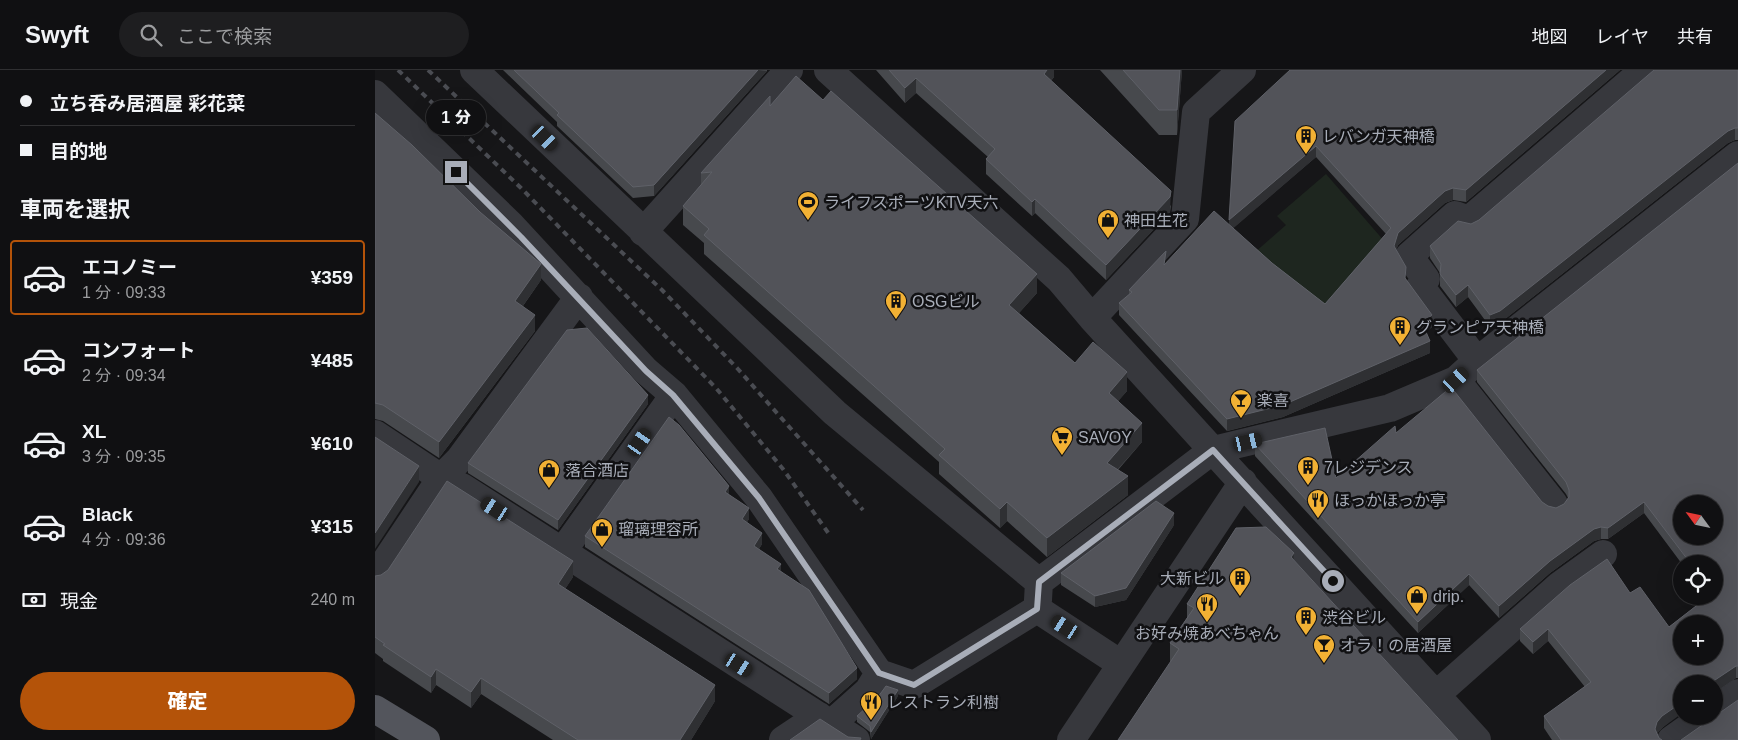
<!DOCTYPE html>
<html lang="ja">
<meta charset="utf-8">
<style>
body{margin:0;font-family:Arial,"Noto Sans JP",sans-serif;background:#1e1e20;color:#f1f3f6;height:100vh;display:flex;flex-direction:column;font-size:19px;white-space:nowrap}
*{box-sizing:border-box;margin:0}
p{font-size:16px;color:#9c9d9f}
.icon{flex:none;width:28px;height:28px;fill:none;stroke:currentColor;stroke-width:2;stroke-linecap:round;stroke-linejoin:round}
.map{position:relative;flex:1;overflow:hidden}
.drawer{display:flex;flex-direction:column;background:#101012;width:375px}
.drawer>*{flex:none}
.guide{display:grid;align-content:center;height:110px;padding:0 20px;background:#101012}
.needle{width:32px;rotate:303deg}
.buttons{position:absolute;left:1298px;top:425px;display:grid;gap:10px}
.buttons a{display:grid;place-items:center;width:50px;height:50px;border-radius:50%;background:#101012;box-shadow:0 5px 20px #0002,0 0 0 1px #303032;font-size:25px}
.end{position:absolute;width:22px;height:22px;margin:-11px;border:6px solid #a8adb8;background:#111;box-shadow:0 0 0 2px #111}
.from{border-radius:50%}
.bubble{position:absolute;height:35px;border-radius:18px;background:#101012;box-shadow:0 5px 20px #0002,0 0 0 1px #303032;font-size:16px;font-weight:800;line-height:35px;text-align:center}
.car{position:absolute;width:15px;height:30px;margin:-15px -8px;border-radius:6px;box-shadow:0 0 4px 1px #0007;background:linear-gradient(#222 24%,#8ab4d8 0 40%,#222 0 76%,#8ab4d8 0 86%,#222 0)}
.guide b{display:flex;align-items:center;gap:18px;height:48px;font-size:19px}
.guide b+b{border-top:1px solid #303032}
.guide i{width:12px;height:12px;background:#f1f3f6}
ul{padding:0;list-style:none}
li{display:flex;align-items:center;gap:15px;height:75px;margin:0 10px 8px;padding:0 10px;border:2px solid transparent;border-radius:5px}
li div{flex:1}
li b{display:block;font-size:19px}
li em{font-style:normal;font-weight:800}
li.active{border-color:#b45309}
li>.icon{width:45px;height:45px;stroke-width:1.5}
h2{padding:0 20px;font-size:22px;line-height:60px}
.pay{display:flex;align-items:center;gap:12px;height:55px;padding:0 20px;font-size:19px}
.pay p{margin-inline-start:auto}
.button{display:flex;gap:10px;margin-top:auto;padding:10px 20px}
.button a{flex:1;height:58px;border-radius:30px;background:#b45309;color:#fff;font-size:20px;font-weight:800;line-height:58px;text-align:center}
header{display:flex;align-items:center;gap:30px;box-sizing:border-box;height:70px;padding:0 25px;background:#101012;border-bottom:1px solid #303032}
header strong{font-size:24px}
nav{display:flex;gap:28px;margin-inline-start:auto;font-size:18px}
.search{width:350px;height:45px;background:#1e1e20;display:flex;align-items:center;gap:12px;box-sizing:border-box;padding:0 18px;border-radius:28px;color:#9c9d9f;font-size:19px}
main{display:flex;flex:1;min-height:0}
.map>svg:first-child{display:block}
</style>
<header>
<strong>Swyft</strong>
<div class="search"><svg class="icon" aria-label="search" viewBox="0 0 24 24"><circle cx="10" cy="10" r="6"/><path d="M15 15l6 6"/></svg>ここで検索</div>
<nav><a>地図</a><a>レイヤ</a><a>共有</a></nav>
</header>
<main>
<section class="drawer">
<div class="guide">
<b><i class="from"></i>立ち呑み居酒屋 彩花菜</b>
<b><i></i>目的地</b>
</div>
<h2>車両を選択</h2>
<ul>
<li class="active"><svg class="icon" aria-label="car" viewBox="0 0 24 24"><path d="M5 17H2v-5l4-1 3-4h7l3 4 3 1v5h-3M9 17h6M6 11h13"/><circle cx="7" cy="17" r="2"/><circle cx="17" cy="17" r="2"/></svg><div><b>エコノミー</b><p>1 分 · 09:33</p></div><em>¥359</em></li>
<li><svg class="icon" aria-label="car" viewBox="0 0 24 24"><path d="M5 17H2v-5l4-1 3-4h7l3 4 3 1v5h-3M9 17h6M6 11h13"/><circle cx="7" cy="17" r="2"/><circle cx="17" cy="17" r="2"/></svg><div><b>コンフォート</b><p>2 分 · 09:34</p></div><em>¥485</em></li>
<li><svg class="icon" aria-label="car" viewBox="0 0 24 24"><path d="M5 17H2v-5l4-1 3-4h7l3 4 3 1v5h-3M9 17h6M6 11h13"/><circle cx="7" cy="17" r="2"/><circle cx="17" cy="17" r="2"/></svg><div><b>XL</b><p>3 分 · 09:35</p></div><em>¥610</em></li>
<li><svg class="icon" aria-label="car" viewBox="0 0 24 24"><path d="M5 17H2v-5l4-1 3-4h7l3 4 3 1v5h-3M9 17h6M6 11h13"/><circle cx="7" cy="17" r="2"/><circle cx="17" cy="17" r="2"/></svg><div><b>Black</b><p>4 分 · 09:36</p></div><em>¥315</em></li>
</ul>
<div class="pay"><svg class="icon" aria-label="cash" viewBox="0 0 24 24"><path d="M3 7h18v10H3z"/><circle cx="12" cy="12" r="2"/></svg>現金<p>240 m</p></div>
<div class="button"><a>確定</a></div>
</section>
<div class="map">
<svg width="1363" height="670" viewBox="0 0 1363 670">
<rect width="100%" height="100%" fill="#161618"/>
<!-- green -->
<path fill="#1e261f" d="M951,104L1010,172L949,241L879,183L911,155L902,146Z"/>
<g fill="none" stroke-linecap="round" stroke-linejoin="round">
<!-- minor -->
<path stroke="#37383d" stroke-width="28" d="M99,0L460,343L664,512L663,530
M453,0L684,209L717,248L1102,670
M0,24L135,154L271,301L299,325L384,428L504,603L539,615L662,539
M268,162L414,0
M717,248L810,149L821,42L867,0
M1102,291L1045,216L1051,209L1034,186L1080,145L1094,150L1269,0
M1081,310L1179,434
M0,364L66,408L87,417L481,670
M187,482L299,325
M0,507L66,408L84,390L204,227
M664,512L838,380L1015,338L1081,310L1102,291L1363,85
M662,539L746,594
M1062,624L1185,515L1228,484
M1339,640L1363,623
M456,654L493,621L504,603
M408,670L444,646
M696,670L868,412
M1296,670L1330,646"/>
<!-- major -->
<path stroke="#53555c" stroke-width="28" d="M0,639L51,670"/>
<!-- rail -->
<path stroke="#4a4c52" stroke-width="4" stroke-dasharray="6 5" stroke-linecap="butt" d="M23,0L146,118L341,318L408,399L454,464
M53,0L287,220L362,298L488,440"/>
</g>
<!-- wall -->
<path fill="#47494d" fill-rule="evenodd" d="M128,0H392V1L279,126L258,128L182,56V52Z
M501,0H679V7L676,11L796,136L795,142L731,210L660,143L657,146L611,104V89L613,87L541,23L530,33Z
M725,0H807L802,65H784Z
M915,0H1245L1091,132L1078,130L1070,133L1023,175L1021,180L1031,210L1057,257L1051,262L1055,283L908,347L852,361L744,245V233L754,225V220L791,194L854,154ZM941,87L1011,164L950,234L897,193L858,158Z
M1363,0V70H1360L1353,73L1125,253L1115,257L1093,227L1081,237L1065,216V203L1055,188V176L1104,150Z
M395,36L662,223L644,243L700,293L752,321L743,331L767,372L743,400L753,425L672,487L632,451L625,458L564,404V392L329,184V173L308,155V136L326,115V103Z
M0,43L166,210L148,236L160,261L64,388L8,351L0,349Z
M1363,93V608H1361L1339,623V614L1287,658L1282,663L1284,668L1287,670H1177L1169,658V646L1210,617L1173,571L1158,584L1145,571V559L1255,523L1294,557L1332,527L1331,526H1339V494H1307L1269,443L1233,469H1226L1219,471L1175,503L1124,548L1094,515L1043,563L880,386V374L961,408L1021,363L1167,432L1173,436L1181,438L1189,434L1193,428L1191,424L1102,312V300Z
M273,334L183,460L93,403V393Z
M354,425L374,449L372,452L387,474L384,479L406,501L482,609L454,634L210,477V466Z
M799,455L751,530L720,537L686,515V503Z
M891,457L796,592L795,591V573L812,548V534Z
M0,506L198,507L190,519L340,631L316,670H178L106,624L96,638L61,615L56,623L8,591V589L0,583Z
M523,626L496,669L495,662L482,652V646Z"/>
<!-- shaded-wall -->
<path fill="#2f3033" d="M383,0L392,1L279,126V115Z
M672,0H679V7L669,19V4Z
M805,0H807L802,65V40Z
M1231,0H1245L1091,132V120Z
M541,8V23L530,33V18Z
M1360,58V70L1353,73L1125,253L1115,257V245L1353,61Z
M941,76V87L854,162V150Z
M1078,118V130L1070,133L1023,175L1019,188V176L1023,163L1070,121Z
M796,121L795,142L731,210V195Z
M660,129V143L657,146V132Z
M166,194V210L140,247V231Z
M662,204V223L634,254V235Z
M1093,215V227L1081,237V225Z
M160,245V261L64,388V372Z
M1057,245V257L1047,265V253Z
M1055,271V283L908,347L852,361V349Z
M752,302V321L734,342V323Z
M273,325V334L183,460V450Z
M767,353V372L732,411V393Z
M44,396V412L0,479V463Z
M753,406V425L672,487V468Z
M354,416V427L350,422Z
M632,432V451L625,458V439Z
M1269,432V443L1233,469V458Z
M374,438V449L367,460V449Z
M799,443V455L751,530L720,537V526Z
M1226,457V469L1219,471L1175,503L1124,548V536L1175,491L1219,459Z
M387,463V474L379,487V476Z
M919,483V501L916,487Z
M198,491V507L183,530V514Z
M406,494V505L402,499Z
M1094,504V515L1043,563V552Z
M1173,559V571L1158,584V572Z
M1361,596V608L1339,623V614H1334Z
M482,598V609L454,634V623Z
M61,599V615L56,623V607Z
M106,608V624L96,638V622Z
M340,615V631L316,670H305Z
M523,620V626L496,669V662Z
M1306,633V644L1287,658L1282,664L1280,659L1282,652L1287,646Z"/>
<!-- building -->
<path fill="#525359" stroke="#5f6168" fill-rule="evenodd" d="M139,0H383L279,115L258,117L182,45L184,43Z
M514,0H672L669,4L796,121L795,127L731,195L660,129L657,132L611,89L620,79L541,8L530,18Z
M748,0H805L802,40H784Z
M915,0H1231L1091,120L1078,118L1070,121L1023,163L1019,176L1031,197L1030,208L1057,245L1047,253L1055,271L908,335L852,349L744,233L757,222L754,220L791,181L789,195L839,141L897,193L950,234L1016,158L941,76L854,150L860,51Z
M1279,0H1363V58H1360L1353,61L1125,241L1115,245L1093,215L1081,225L1065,204L1066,194L1055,176L1083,151L1096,154L1104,150Z
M421,6L448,30L456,21L662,204L634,235L700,293L718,272L752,302L734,323L767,353L732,393L753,406L672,468L632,432L625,439L564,385L570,379L329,165L334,159L308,136L337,102L326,103L395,26V36Z
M0,43L37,75L105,142L166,194L140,231L160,245L64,372L8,335L0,333Z
M1363,93V596H1361L1334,614H1306V633L1287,646L1282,652L1280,659L1284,668L1287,670H1186L1169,646L1216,612L1173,559L1158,572L1145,559L1195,515L1232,489L1255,523L1265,517L1294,557L1334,526H1339V494H1316L1269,432L1233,458L1226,457L1219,459L1175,491L1124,536L1094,504L1043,552L880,374L950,358L961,408L1020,356L1021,363L1076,317L1167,432L1173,436L1181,438L1189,434L1194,427V420L1191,412L1102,300ZM1306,434H1339V466H1306ZM1306,554H1339V586H1306Z
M212,258L273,325L183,450L93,393L192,260Z
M294,347L304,355L354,416L350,422L374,438L367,449L387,463L379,476L406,494L402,499L434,520L482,598L454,623L210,466Z
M0,367L44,396L0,463Z
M72,411L198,491L183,514L340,615L305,670H203L106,608L96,622L61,599L56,607L8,575L10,574L0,567V506L6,505L13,500Z
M781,431L799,443L751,518L720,526L686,503Z
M891,457L919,483L916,487L1083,670H743L804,579L795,573L819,538L812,534L861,458Z
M511,616L523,620L496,662L495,656L482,646L503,627Z
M1363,630V670H1306Z
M445,649L473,667L486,668L485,670H415Z"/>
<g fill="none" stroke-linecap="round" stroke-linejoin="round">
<!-- route -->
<path stroke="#a8adb8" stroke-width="6" d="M81,102L146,167L271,301L298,325L384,428L504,603L539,615L662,539L664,512L838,380L958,511"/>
</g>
<!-- icons -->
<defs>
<g id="building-pin" transform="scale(1.125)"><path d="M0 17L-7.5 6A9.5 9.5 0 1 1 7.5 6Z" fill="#f2b134" stroke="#111113"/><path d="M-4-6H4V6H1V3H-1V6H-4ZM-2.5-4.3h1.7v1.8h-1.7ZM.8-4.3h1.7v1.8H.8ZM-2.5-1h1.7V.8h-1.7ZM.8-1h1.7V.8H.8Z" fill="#111"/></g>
<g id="stadium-pin" transform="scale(1.125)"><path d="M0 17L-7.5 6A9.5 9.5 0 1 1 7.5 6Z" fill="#f2b134" stroke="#111113"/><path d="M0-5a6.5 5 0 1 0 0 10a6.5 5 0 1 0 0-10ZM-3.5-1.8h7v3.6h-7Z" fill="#111"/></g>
<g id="shop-pin" transform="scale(1.125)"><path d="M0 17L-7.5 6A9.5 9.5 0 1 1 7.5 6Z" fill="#f2b134" stroke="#111113"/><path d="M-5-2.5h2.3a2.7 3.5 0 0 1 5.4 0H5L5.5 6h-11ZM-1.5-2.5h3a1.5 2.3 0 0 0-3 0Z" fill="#111"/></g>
<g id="bar-pin" transform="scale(1.125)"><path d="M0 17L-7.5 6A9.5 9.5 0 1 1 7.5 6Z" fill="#f2b134" stroke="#111113"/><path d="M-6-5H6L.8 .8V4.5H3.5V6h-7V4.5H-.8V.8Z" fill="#111"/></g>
<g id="supermarket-pin" transform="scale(1.125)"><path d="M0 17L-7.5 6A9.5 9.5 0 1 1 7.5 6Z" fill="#f2b134" stroke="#111113"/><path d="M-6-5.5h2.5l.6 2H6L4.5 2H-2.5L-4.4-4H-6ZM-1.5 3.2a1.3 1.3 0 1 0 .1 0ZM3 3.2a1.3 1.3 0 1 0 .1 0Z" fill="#111"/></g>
<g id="restaurant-pin" transform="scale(1.125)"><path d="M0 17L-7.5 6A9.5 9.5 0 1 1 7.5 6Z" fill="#f2b134" stroke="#111113"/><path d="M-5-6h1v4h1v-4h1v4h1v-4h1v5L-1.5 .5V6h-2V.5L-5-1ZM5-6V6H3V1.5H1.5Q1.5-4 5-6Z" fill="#111"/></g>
</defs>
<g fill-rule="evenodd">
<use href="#building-pin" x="931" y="66"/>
<use href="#stadium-pin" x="433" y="132"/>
<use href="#shop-pin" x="733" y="150"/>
<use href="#building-pin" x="521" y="231"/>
<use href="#building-pin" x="1025" y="257"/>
<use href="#bar-pin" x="866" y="330"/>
<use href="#supermarket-pin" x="687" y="367"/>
<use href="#building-pin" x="933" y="397"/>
<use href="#shop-pin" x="174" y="400"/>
<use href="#restaurant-pin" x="943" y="430"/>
<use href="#shop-pin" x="227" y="459"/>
<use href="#building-pin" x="865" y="508"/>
<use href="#shop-pin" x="1042" y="526"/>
<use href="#restaurant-pin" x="832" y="534"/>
<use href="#building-pin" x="931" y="547"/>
<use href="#bar-pin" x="949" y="575"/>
<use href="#restaurant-pin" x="496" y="632"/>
</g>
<g text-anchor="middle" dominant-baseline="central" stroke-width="5" stroke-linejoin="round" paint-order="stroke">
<!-- poi labels -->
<g font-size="16" fill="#a8adb8" stroke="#111113" text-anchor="start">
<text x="947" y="66">レバンガ天神橋</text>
<text x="449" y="132">ライフスポーツKTV天六</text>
<text x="749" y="150">神田生花</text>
<text x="537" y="231">OSGビル</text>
<text x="1041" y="257">グランピア天神橋</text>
<text x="882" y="330">楽喜</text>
<text x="703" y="367">SAVOY</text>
<text x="949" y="397">7レジデンス</text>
<text x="190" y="400">落合酒店</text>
<text x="959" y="430">ほっかほっか亭</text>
<text x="243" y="459">瑠璃理容所</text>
<text x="849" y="508" text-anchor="end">大新ビル</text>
<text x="1058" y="526">drip.</text>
<text x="947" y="547">渋谷ビル</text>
<text x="832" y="563" text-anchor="middle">お好み焼あべちゃん</text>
<text x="965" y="575">オラ！の居酒屋</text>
<text x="512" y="632">レストラン利樹</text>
</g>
</g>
</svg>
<div class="buttons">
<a><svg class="needle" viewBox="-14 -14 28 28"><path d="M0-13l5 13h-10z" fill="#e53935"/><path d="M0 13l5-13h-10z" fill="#9c9d9f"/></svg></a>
<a><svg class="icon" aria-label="locate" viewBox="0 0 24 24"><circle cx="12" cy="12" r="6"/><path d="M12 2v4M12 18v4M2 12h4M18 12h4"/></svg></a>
<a>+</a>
<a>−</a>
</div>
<i class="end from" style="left:958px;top:511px"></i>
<i class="end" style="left:81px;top:102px"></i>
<div class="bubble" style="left:51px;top:30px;width:60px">1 分</div>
<i class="car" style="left:170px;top:68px;rotate:134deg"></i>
<i class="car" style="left:1081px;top:310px;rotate:48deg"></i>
<i class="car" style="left:265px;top:372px;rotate:35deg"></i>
<i class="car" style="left:873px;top:372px;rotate:77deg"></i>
<i class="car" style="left:120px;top:439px;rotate:303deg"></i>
<i class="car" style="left:690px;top:557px;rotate:303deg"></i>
<i class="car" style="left:364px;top:595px;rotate:122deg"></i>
</div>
</main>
